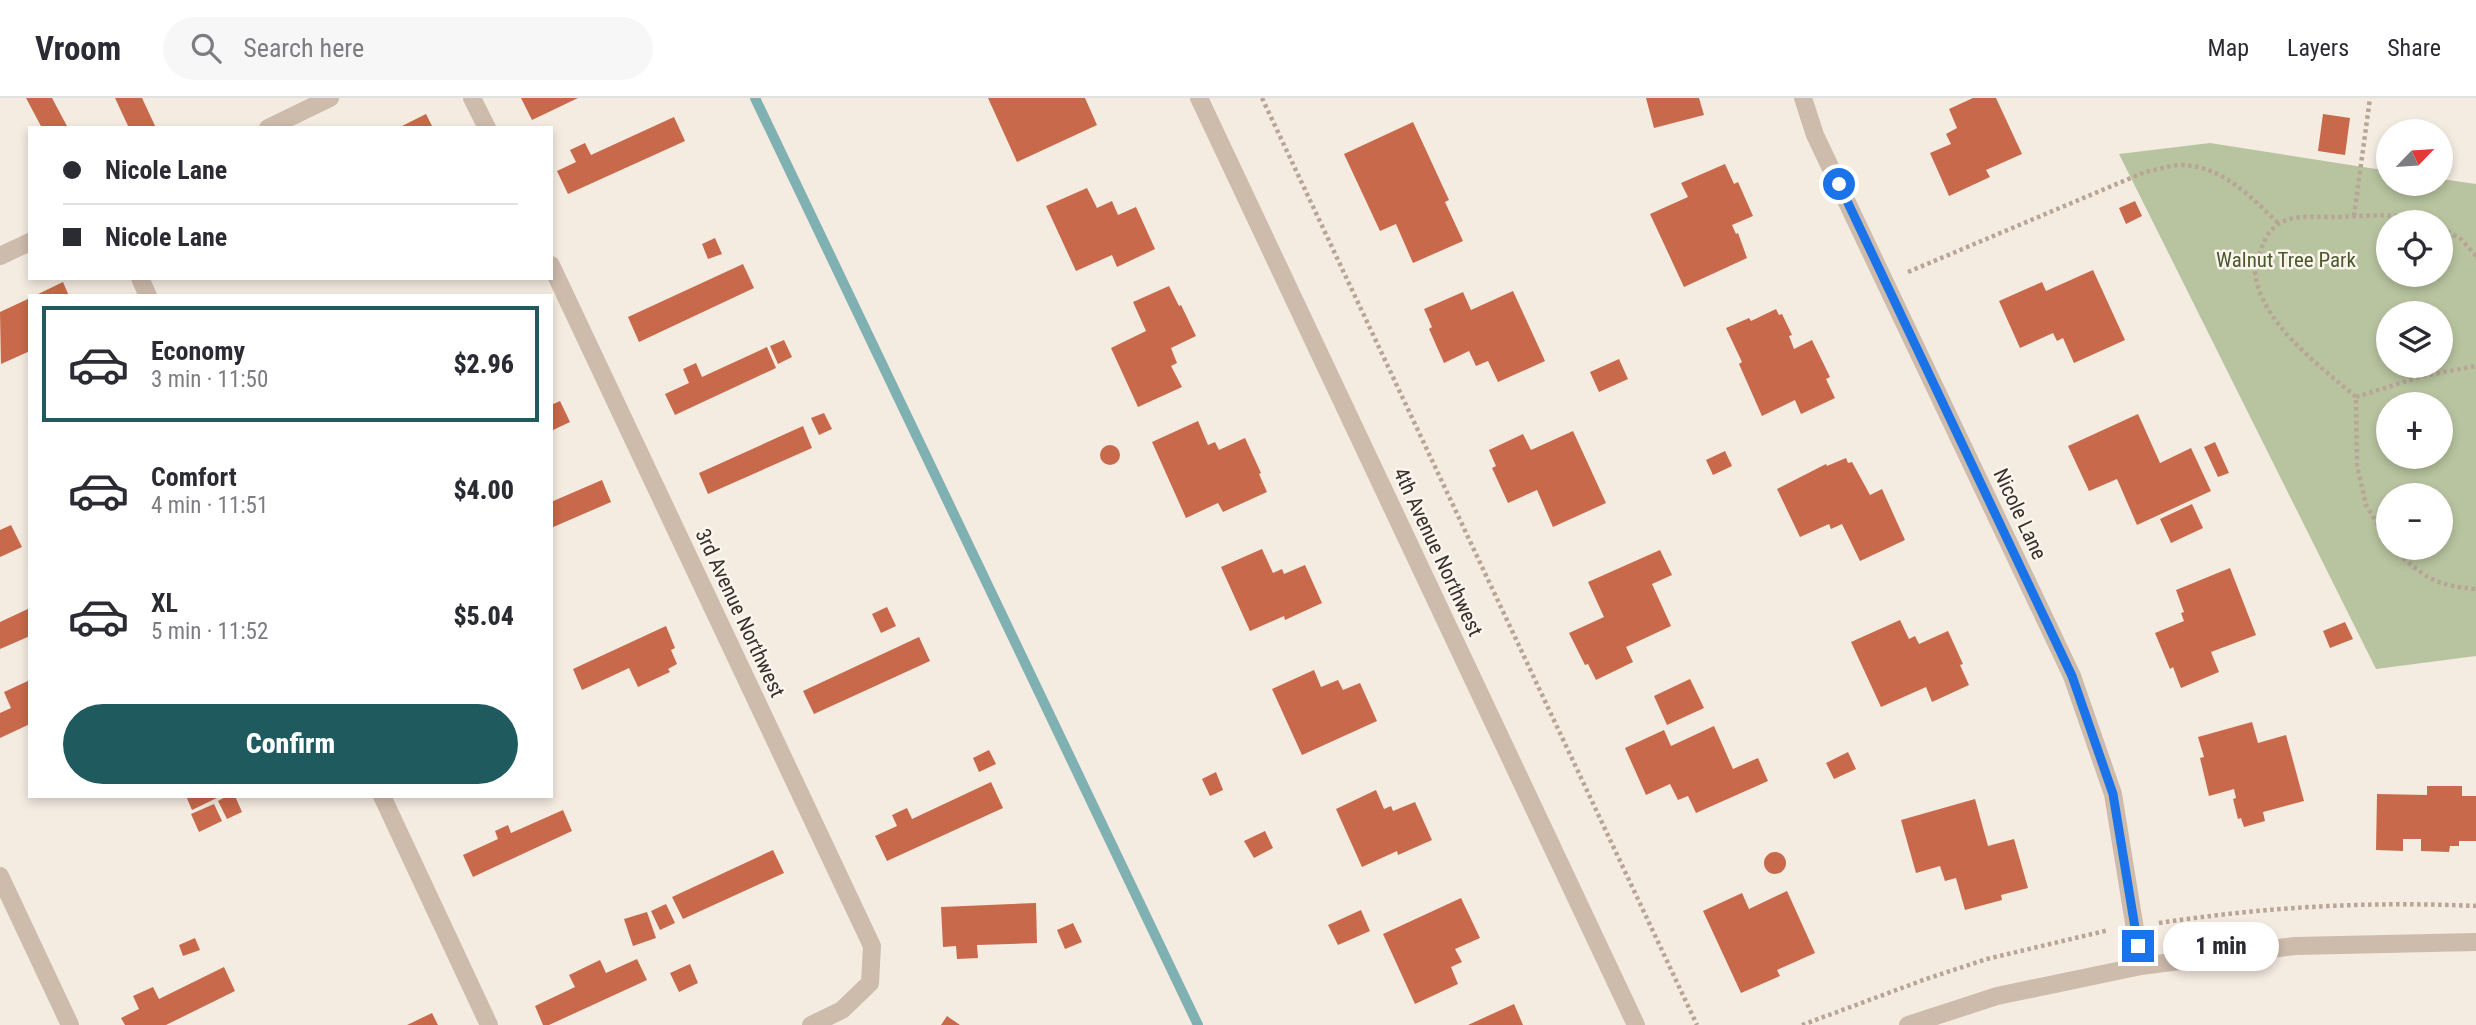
<!DOCTYPE html>
<meta charset="utf-8">
<style>
body{margin:0;font-family:"Roboto Condensed",sans-serif;background:#f7f7f7;color:#2b2b33;height:100vh;display:flex;flex-direction:column;font-size:26px;white-space:nowrap}
*{box-sizing:border-box;margin:0}
p{font-size:23px;color:#7c7c81}
.icon{flex:none;width:38px;height:38px;fill:none;stroke:currentColor;stroke-width:2;stroke-linecap:round;stroke-linejoin:round}
.map{position:relative;flex:1;overflow:hidden}
.panel{position:absolute;left:28px;top:196px;width:525px;height:504px;display:flex;flex-direction:column;background:#fff;border-radius:0px;box-shadow:0 4px 10px #0003}
.panel>*{flex:none}
.guide{position:absolute;left:28px;top:28px;width:525px;height:154px;border-radius:0px;box-shadow:0 4px 10px #0003;display:grid;align-content:center;height:154px;padding:0 35px;background:#fff}
.needle{width:46px;rotate:65deg}
.tools{position:absolute;left:2376px;top:21px;display:grid;gap:14px}
.tools a{display:grid;place-items:center;width:77px;height:77px;border-radius:50%;background:#fff;box-shadow:0 4px 10px #0003;font-size:35px}
.end{position:absolute;width:32px;height:32px;margin:-16px;border:9px solid #1a73e8;background:#fff;box-shadow:0 0 0 4px #fff}
.from{border-radius:50%}
.bubble{position:absolute;height:49px;border-radius:24px;background:#fff;box-shadow:0 4px 10px #0003;font-size:23px;font-weight:800;line-height:49px;text-align:center}
.guide b{display:flex;align-items:center;gap:24px;height:66px;font-size:26px}
.guide b+b{border-top:2px solid #e1e1e2}
.guide i{width:18px;height:18px;background:#2b2b33}
ul{padding:12px 0 0;list-style:none}
li{display:flex;align-items:center;gap:21px;height:116px;margin:0 14px 10px;padding:0 21px;border:4px solid transparent;border-radius:0px}
li div{flex:1}
li b{display:block;font-size:26px}
li em{font-style:normal;font-weight:800}
li.active{border-color:#1f5a5e}
li>.icon{width:63px;height:63px;stroke-width:1.5}
.primary-button{display:flex;gap:14px;margin-top:auto;padding:14px 35px}
.primary-button a{flex:1;height:80px;border-radius:42px;background:#1f5a5e;color:#fff;font-size:28px;font-weight:800;line-height:80px;text-align:center}
header{display:flex;align-items:center;gap:42px;box-sizing:border-box;height:98px;padding:0 35px;background:#fff;border-bottom:2px solid #e1e1e2}
header strong{font-size:33px}
nav{display:flex;gap:38px;margin-inline-start:auto;font-size:24px}
.search{width:490px;height:63px;background:#f7f7f7;display:flex;align-items:center;gap:18px;box-sizing:border-box;padding:0 24px;border-radius:38px;color:#7c7c81;font-size:26px}
.map>svg:first-child{display:block}
</style>
<header>
<strong>Vroom</strong>
<div class="search"><svg class="icon" aria-label="search" viewBox="0 0 24 24"><circle cx="10" cy="10" r="6"/><path d="M15 15l6 6"/></svg>Search here</div>
<nav><a>Map</a><a>Layers</a><a>Share</a></nav>
</header>
<div class="map">
<svg width="2476" height="927" viewBox="0 0 2476 927">
<rect width="100%" height="100%" fill="#f4ebe1"/>
<!-- green -->
<path fill="#b8c4a0" fill-rule="evenodd" d="M2210,45L2389,73V86H2441V81L2476,86V558L2376,571L2119,56ZM2389,124H2441V177H2389ZM2389,215H2441V268H2389ZM2389,306H2441V359H2389ZM2389,397H2441V450H2389Z"/>
<g fill="none" stroke-linecap="round" stroke-linejoin="round">
<!-- stream -->
<path stroke="#7fb0b2" stroke-width="10" d="M755,0L1198,927"/>
</g>
<!-- building -->
<path fill="#c8694b" d="M26,0H52L68,30H42Z
M115,0H142L156,30H129Z
M521,0H578L532,22Z
M988,0H1085L1097,27L1017,64Z
M1646,0H1699L1704,17L1654,30Z
M1973,0H1996L2022,56L1986,72L1990,79L1949,98L1930,55L1951,46L1946,36L1957,30L1949,11Z
M426,16L433,30H398Z
M2323,16L2350,20L2345,57L2318,53Z
M674,19L685,43L568,96L557,73L576,64L570,52L585,45L591,57Z
M1413,24L1449,102L1445,104L1463,143L1413,165L1396,126L1380,133L1344,56Z
M1725,66L1734,86L1738,84L1753,118L1732,127L1736,136L1738,135L1747,160L1684,189L1650,116L1688,99L1681,85Z
M1087,90L1097,110L1112,103L1118,117L1136,109L1155,151L1117,169L1112,157L1076,173L1046,108Z
M2135,103L2142,118L2126,126L2119,110Z
M715,140L722,156L708,161L702,146Z
M743,166L754,190L639,244L628,219Z
M2093,172L2125,242L2074,265L2063,240L2057,243L2053,235L2020,250L1999,203L2042,184L2046,193Z
M63,184L69,198H34Z
M1169,188L1179,208L1181,207L1196,238L1171,250L1177,265L1171,268L1182,289L1138,309L1111,250L1146,233L1133,204Z
M1513,193L1545,263L1498,284L1488,263L1476,268L1469,253L1444,265L1429,231L1432,229L1424,211L1463,194L1471,212Z
M30,200V253L1,266L0,214Z
M1776,211L1779,217L1782,216L1792,237L1789,238L1794,251L1812,242L1830,279L1826,281L1835,300L1801,316L1795,302L1762,318L1739,266L1742,264L1726,230L1749,220L1751,223Z
M784,242L792,259L778,266L770,248Z
M767,249L776,270L675,317L665,296L689,285L683,271L696,265L702,279Z
M1619,261L1628,281L1599,294L1590,274Z
M560,303L570,324L551,333V307Z
M824,315L832,331L819,337L811,320Z
M2138,316L2160,365L2191,350L2211,393L2137,427L2117,381L2089,393L2068,348Z
M1198,323L1208,347L1215,344L1219,352L1245,340L1261,375L1259,376L1267,394L1223,414L1218,405L1186,420L1152,344Z
M803,328L812,350L708,396L699,375Z
M1573,333L1606,405L1553,429L1537,392L1508,405L1492,370L1496,368L1489,352L1523,336L1531,352Z
M2215,344L2229,375L2218,379L2204,349Z
M1100 357a10 10 0 1 1 20 0a10 10 0 1 1-20 0Z
M1725,353L1732,368L1713,377L1706,362Z
M1846,360L1848,365L1852,364L1870,397L1882,391L1905,442L1860,463L1842,426L1831,431L1829,426L1800,439L1777,391L1826,366L1827,368Z
M602,382L611,404L551,430V404Z
M2192,406L2203,430L2171,445L2160,421Z
M11,427L22,449L0,459V432Z
M1262,451L1273,475L1282,471L1284,476L1305,467L1322,505L1285,522L1284,518L1250,533L1221,469Z
M1660,452L1672,477L1652,486L1671,528L1626,549L1633,564L1596,582L1588,566L1585,567L1569,535L1604,519L1588,484Z
M2230,470L2256,537L2211,554L2219,574L2181,590L2173,569L2170,571L2155,535L2184,523L2181,515L2184,514L2176,492Z
M887,509L896,528L881,535L872,516Z
M30,510V538L0,551V524Z
M1900,522L1909,541L1915,538L1919,546L1948,533L1963,566L1960,567L1969,587L1932,604L1926,589L1881,609L1851,544Z
M2345,524L2353,541L2330,550L2323,533Z
M666,528L675,550L671,552L677,566L668,571L670,574L638,589L629,570L582,592L573,571Z
M919,539L930,563L814,616L803,593Z
M1314,572L1321,589L1338,582L1343,592L1360,585L1377,623L1302,657L1272,591Z
M1690,581L1704,610L1667,627L1654,598Z
M30,582V626L0,640V615L11,610L4,594Z
M2252,624L2258,645L2286,637L2304,703L2263,714L2265,723L2244,729L2241,720L2238,721L2233,701L2236,700L2234,691L2209,698L2200,660L2204,659L2198,639Z
M1714,628L1733,671L1758,660L1768,683L1696,715L1688,698L1678,702L1670,686L1646,697L1625,650L1664,632L1671,648Z
M989,652L996,666L979,674L973,660Z
M1848,654L1856,671L1834,681L1826,665Z
M1216,674L1223,692L1210,698L1202,681Z
M991,684L1003,710L887,763L875,738L897,728L892,717L907,710L912,721Z
M2427,688H2462V698H2476V743H2459V748H2450L2449,754L2421,753V741H2403V753L2376,752L2377,696L2427,697Z
M1376,692L1384,711L1391,708L1393,713L1415,704L1432,742L1398,757L1397,753L1362,769L1336,711Z
M186,698H221L192,712Z
M227,698H235L242,714L227,721L218,703Z
M1975,701L1988,748L2014,741L2028,790L2001,797L2002,802L1965,812L1956,780L1945,783L1940,768L1916,775L1901,722Z
M214,706L222,723L199,734L191,716Z
M563,712L572,733L473,779L463,757L498,741L495,733L508,727L511,735Z
M1265,733L1273,750L1254,760L1244,743Z
M773,752L784,775L683,821L672,799Z
M1764 765a11 11 0 1 1 22 0a11 11 0 1 1-22 0Z
M1787,793L1815,855L1777,872L1780,878L1741,895L1703,813L1742,795L1749,811Z
M1461,800L1480,840L1455,851L1462,864L1451,869L1458,886L1415,906L1383,836Z
M1036,805L1037,845L977,847L978,860L957,861L956,848L943,849L941,809Z
M666,806L675,825L660,832L651,813Z
M1361,812L1370,833L1338,847L1328,827Z
M647,814L656,840L633,848L624,821Z
M1073,825L1082,844L1065,851L1057,832Z
M195,840L200,852L183,858L179,847Z
M637,861L647,882L549,927H543L535,908L575,889L569,877L600,862L606,875Z
M690,866L698,885L679,894L670,875Z
M224,869L235,893L166,927H125L121,920L139,911L133,898L153,889L159,901Z
M1514,906L1523,927H1468Z
M432,915L438,927H407Z
M947,918L960,927H941Z"/>
<g fill="none" stroke-linecap="round" stroke-linejoin="round">
<!-- path -->
<path stroke="#b9a596" stroke-width="4.5" stroke-dasharray="3.5 3.5" stroke-linecap="butt" d="M1262,0L1697,927
M2354,118L2370,0
M2441,130L2461,141L2476,158
M1908,174L2145,74C2156,72 2168,68 2178,67C2220,66 2250,98 2277,124
M2356,299L2423,278L2476,268
M2389,445L2366,407L2357,367L2356,299C2321,269 2257,222 2255,172C2255,166 2259,158 2261,152C2273,113 2302,119 2335,119C2367,118 2400,114 2431,124
M2393,450C2422,478 2435,488 2476,491
M2159,825C2264,809 2370,803 2476,808
M1802,927L1926,881L1987,861L2109,832"/>
<!-- minor -->
<path stroke="#cdbbac" stroke-width="18" d="M472,0L487,30
M1199,0L1636,927
M1803,0L1815,37L2072,578L2113,696L2141,868
M268,30L330,0
M0,158L30,144
M551,167L872,848L870,885L842,912L811,927
M140,180L148,198
M382,698L489,927
M0,778L70,927
M1908,927L1997,898L2141,868L2295,848L2476,844"/>
</g>
<g fill="none" stroke-linecap="round" stroke-linejoin="round">
<!-- route -->
<path stroke="#1a73e8" stroke-width="9" d="M1839,86L2072,578L2113,696L2138,848"/>
</g>
<g text-anchor="middle" dominant-baseline="central" stroke-width="5" stroke-linejoin="round" paint-order="stroke">
<!-- park labels -->
<g font-size="21" fill="#4a5a2e" stroke="#fbf5ee">
<text x="2286" y="162">Walnut Tree Park</text>
</g>
<!-- street labels -->
<g font-size="21" fill="#3b302b" stroke="#fbf5ee">
<text transform="translate(2020 416) rotate(65)">Nicole Lane</text>
<text transform="translate(1438 454) rotate(65)">4th Avenue Northwest</text>
<text transform="translate(740 515) rotate(65)">3rd Avenue Northwest</text>
</g>
</g>
</svg>
<div class="tools">
<a><svg class="needle" viewBox="-14 -14 28 28"><path d="M0-13l5 13h-10z" fill="#e53935"/><path d="M0 13l5-13h-10z" fill="#7c7c81"/></svg></a>
<a><svg class="icon" aria-label="locate" viewBox="0 0 24 24"><circle cx="12" cy="12" r="6"/><path d="M12 2v4M12 18v4M2 12h4M18 12h4"/></svg></a>
<a><svg class="icon" aria-label="layers" viewBox="0 0 24 24"><path d="M12 4l9 5-9 5-9-5zM3 14l9 5 9-5"/></svg></a>
<a>+</a>
<a>−</a>
</div>
<i class="end from" style="left:1839px;top:86px"></i>
<i class="end" style="left:2138px;top:848px"></i>
<div class="bubble" style="left:2163px;top:824px;width:116px">1 min</div>
<div class="guide">
<b><i class="from"></i>Nicole Lane</b>
<b><i></i>Nicole Lane</b>
</div>
<section class="panel">
<ul>
<li class="active"><svg class="icon" aria-label="car" viewBox="0 0 24 24"><path d="M5 17H2v-5l4-1 3-4h7l3 4 3 1v5h-3M9 17h6M6 11h13"/><circle cx="7" cy="17" r="2"/><circle cx="17" cy="17" r="2"/></svg><div><b>Economy</b><p>3 min · 11:50</p></div><em>$2.96</em></li>
<li><svg class="icon" aria-label="car" viewBox="0 0 24 24"><path d="M5 17H2v-5l4-1 3-4h7l3 4 3 1v5h-3M9 17h6M6 11h13"/><circle cx="7" cy="17" r="2"/><circle cx="17" cy="17" r="2"/></svg><div><b>Comfort</b><p>4 min · 11:51</p></div><em>$4.00</em></li>
<li><svg class="icon" aria-label="car" viewBox="0 0 24 24"><path d="M5 17H2v-5l4-1 3-4h7l3 4 3 1v5h-3M9 17h6M6 11h13"/><circle cx="7" cy="17" r="2"/><circle cx="17" cy="17" r="2"/></svg><div><b>XL</b><p>5 min · 11:52</p></div><em>$5.04</em></li>
</ul>
<div class="primary-button"><a>Confirm</a></div>
</section>
</div>
